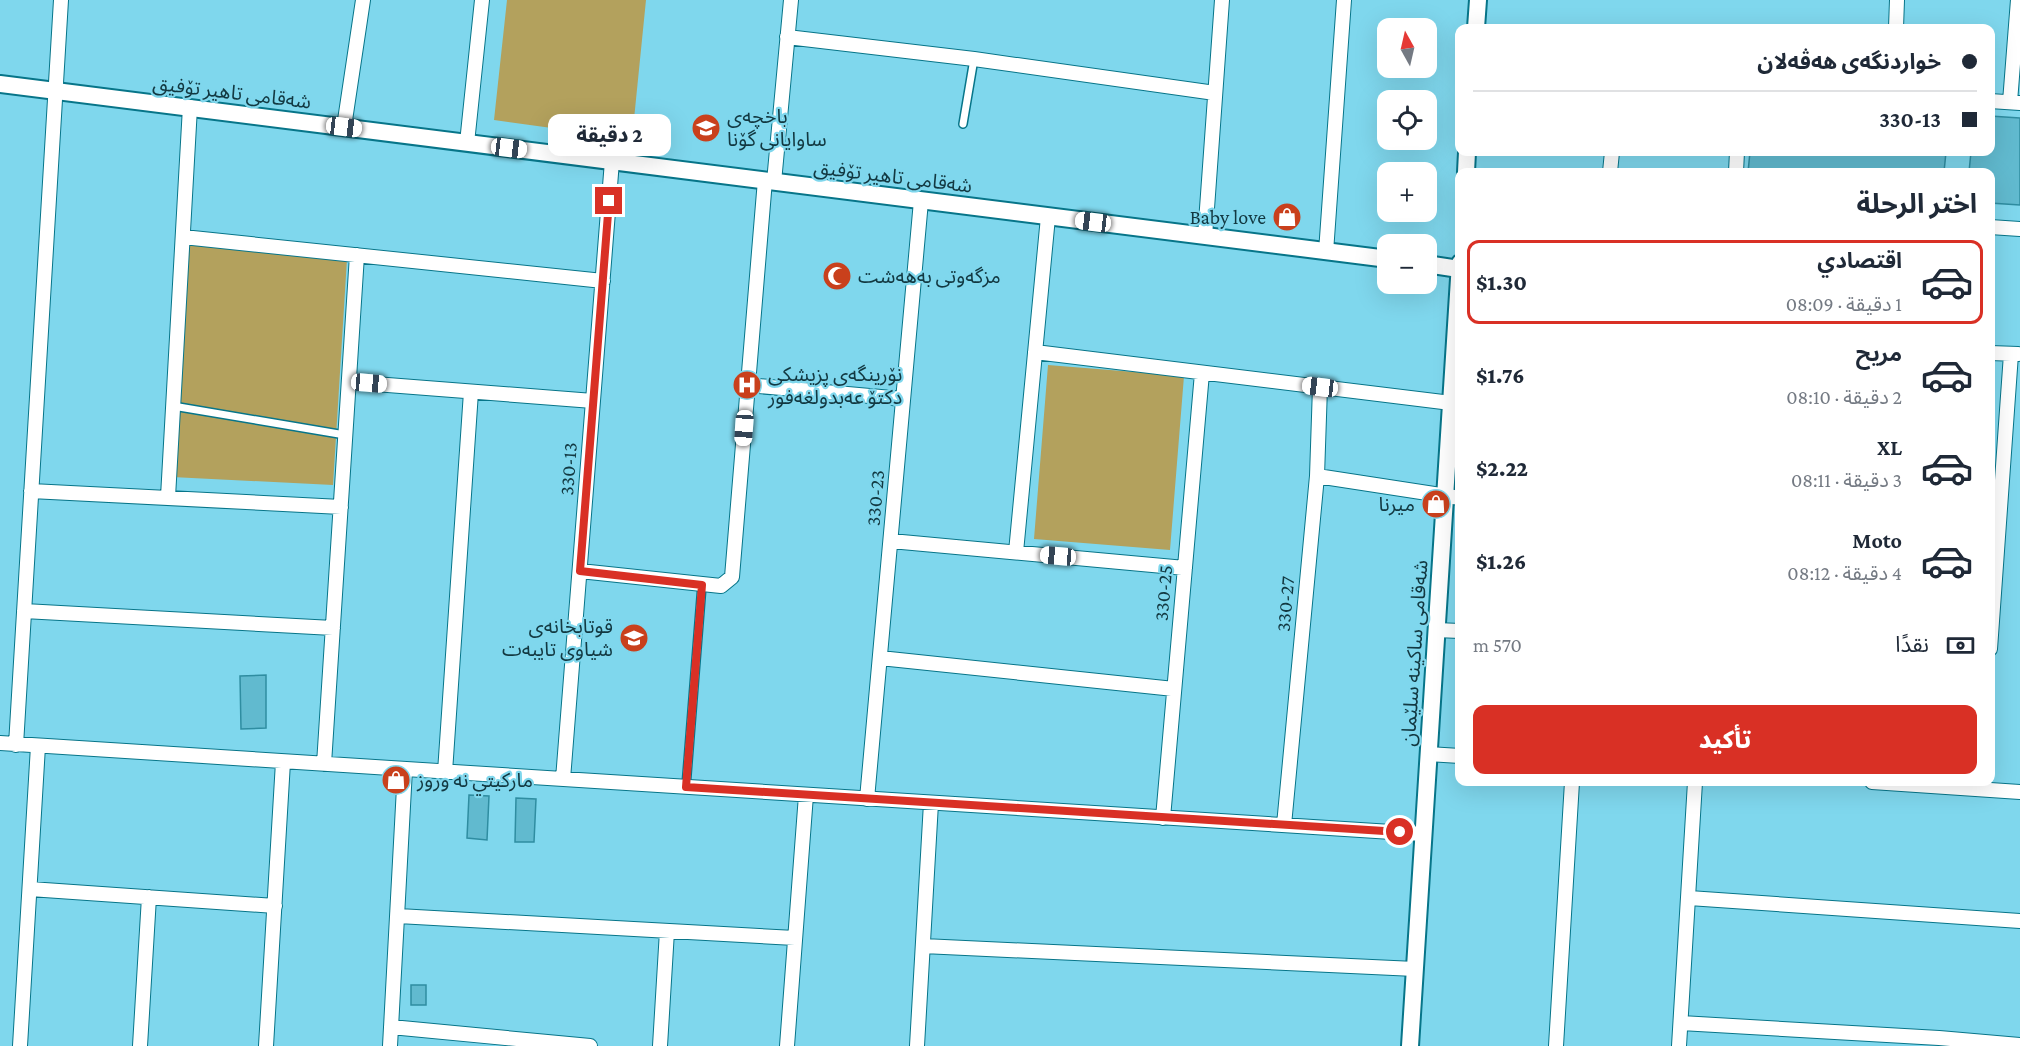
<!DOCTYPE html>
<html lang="ar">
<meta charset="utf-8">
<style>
body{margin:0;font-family:"Crimson Pro","Noto Sans Arabic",serif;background:#f6f6f7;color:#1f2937;direction:rtl;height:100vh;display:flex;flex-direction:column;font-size:22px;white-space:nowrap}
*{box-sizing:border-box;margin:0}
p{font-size:20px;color:#747a83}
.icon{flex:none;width:33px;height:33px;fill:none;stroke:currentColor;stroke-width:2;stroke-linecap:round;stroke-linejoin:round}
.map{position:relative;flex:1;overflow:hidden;direction:ltr}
.sheet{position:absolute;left:1455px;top:168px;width:540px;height:618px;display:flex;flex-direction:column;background:#fff;border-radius:12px;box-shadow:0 6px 24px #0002;direction:rtl}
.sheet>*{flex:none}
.hud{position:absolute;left:1455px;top:24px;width:540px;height:132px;border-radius:12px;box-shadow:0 6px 24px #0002;direction:rtl;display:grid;align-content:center;height:132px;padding:0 18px;background:#fff}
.needle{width:39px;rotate:352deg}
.buttons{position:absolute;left:1377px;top:18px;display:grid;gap:12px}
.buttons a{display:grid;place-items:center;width:60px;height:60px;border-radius:12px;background:#fff;box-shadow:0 6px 24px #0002;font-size:30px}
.end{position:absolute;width:27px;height:27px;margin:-14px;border:8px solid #d93025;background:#fff;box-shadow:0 0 0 3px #fff}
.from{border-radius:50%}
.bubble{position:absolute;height:42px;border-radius:12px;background:#fff;box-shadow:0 6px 24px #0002;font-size:20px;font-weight:800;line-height:42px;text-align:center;direction:rtl}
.car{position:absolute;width:18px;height:36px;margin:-18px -9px;border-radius:8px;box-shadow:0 0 4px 2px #0007;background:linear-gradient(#fff 24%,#345 0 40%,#fff 0 76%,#345 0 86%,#fff 0)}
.hud b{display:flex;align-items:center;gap:21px;height:57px;font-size:22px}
.hud b+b{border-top:2px solid #e0e1e3}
.hud i{width:15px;height:15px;background:#1f2937}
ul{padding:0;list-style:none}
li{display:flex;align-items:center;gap:18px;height:84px;margin:0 12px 9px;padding:0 6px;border:3px solid transparent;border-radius:12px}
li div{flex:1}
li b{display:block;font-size:22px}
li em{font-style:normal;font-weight:800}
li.on{border-color:#d93025}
li>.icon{width:54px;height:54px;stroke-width:1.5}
h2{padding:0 18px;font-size:27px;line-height:72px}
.pay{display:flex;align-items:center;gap:15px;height:66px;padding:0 18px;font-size:22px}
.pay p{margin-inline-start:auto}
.button{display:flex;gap:12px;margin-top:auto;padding:12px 18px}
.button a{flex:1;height:69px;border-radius:12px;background:#d93025;color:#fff;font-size:24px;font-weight:800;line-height:69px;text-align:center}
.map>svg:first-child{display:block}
</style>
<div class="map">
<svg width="2020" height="1046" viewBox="0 0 2020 1046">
<rect width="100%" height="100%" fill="#7fd7ed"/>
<!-- green -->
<path fill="#b3a15d" d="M507,0H646L632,139L494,120Z
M188,242L347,259L333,485L172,477Z
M1048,365L1184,376L1170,550L1034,539Z"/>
<!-- building -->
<path fill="#61bacf" stroke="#2f8da1" stroke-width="1.5" d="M1990,116L2020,118V205L1990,203V172H1969L1971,152H1990Z
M1750,152H1946L1944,172H1748Z
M266,675V728L241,729L240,676Z
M469,795L489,796L487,840L467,838Z
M516,798L536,799L534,842H515Z
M411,985H426V1005H411Z"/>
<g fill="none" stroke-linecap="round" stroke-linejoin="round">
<!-- service casing -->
<g stroke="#077589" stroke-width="10">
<path id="service" d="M963,124L974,59
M173,406L345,435
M686,787L702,585"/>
</g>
<!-- minor casing -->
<g stroke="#077589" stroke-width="16">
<path id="minor" d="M1896,28L1897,0
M787,37L974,59L1215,93
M1990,101L2020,103
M2010,102L2018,0
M344,127L363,0
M467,143L482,0
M1610,172L1612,152
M1736,172L1737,152
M774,182L791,0
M1990,227L2020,229
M1205,236L1222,0
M183,237L603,281
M1326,252L1344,0
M1035,352L1451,403
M1990,353L2018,354
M349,382L593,401
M747,385L903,399
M1317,476L1460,498
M31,491L341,507
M168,497L190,107
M891,541L1185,568
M1016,552L1048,217
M580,571L721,586L732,577L765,180
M24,611L333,628
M1436,630L1460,631
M1990,649L2011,354
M880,658L1174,689
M0,743L1423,834
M16,745L61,0
M1428,754L1460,756
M324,764L357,255
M445,772L471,392
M563,779L612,161
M1872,782L2020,792
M867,799L921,201
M1163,818L1202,373
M1284,825L1317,476L1320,387
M30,889L275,906
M1689,898L2020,921
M398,916L795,938
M923,946L1415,969
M1681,1023L1939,1038L2020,1045
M391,1027L590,1046
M20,1046L38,746
M140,1046L149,897
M266,1046L283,762
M390,1046L405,769
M660,1046L667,931
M787,1046L806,795
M917,1046L931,803
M1556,1046L1572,782
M1679,1046L1695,782"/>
</g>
<!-- tertiary casing -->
<g stroke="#077589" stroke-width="20">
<path id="tertiary" d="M1476,28L1478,0
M0,84L1388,259
M1466,172L1467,152
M1426,264L1459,269
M1410,1046L1460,263"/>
</g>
<!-- service -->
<use href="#service" stroke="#fff" stroke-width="7"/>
<!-- minor -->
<use href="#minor" stroke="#fff" stroke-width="14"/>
<!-- tertiary -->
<use href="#tertiary" stroke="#fff" stroke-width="16"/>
</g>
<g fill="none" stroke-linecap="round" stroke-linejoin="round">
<!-- route -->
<path stroke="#d93025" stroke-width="8" d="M609,201L580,571L702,585L686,787L1400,832"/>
</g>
<!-- icons -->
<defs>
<g id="school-disc" transform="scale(1.5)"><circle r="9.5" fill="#c9401c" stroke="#7fd7ed"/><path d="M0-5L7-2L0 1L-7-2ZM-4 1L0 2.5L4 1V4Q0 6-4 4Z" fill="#fff"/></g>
<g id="shop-disc" transform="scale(1.5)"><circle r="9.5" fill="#c9401c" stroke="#7fd7ed"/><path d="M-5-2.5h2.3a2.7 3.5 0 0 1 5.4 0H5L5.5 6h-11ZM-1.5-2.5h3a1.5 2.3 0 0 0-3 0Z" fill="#fff"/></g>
<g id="mosque-disc" transform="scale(1.5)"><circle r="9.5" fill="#c9401c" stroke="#7fd7ed"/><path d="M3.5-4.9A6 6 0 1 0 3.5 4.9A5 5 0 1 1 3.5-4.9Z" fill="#fff"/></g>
<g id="hospital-disc" transform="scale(1.5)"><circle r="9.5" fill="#c9401c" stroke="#7fd7ed"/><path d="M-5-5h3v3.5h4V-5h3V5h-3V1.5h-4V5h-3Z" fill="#fff"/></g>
</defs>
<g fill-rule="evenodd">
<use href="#school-disc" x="706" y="128"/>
<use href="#shop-disc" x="1287" y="217"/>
<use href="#mosque-disc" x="837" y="276"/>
<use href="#hospital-disc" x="747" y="385"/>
<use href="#shop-disc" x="1436" y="504"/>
<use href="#school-disc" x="634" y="638"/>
<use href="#shop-disc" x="396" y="780"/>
</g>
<g text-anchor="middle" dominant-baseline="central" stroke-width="4.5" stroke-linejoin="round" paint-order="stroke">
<!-- street labels -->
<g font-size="20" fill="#123841" stroke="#7fd7ed">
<text transform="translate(232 92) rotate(7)">شەقامی تاهیر تۆفیق</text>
<text transform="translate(893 176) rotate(7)">شەقامی تاهیر تۆفیق</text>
<text transform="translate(568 469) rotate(-86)">330-13</text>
<text transform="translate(875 498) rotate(-85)">330-23</text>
<text transform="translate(1163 593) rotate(-85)">330-25</text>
<text transform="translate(1285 604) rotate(-85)">330-27</text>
<text transform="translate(1414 653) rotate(-86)">شەقامی ساکینە سلێمان</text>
</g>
<!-- poi labels -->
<g font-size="20" fill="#123841" stroke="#7fd7ed" text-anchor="start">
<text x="727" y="116">باخچەی<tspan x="727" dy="23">ساوایانی گۆنا</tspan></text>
<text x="1266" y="217" text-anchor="end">Baby love</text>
<text x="858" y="276">مزگەوتی بەهەشت</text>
<text x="768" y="374">نۆرینگەی پزیشکی<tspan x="768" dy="23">دکتۆ عەبدولغەفور</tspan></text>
<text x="1415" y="504" text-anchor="end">ميرنا</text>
<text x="613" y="626" text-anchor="end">قوتابخانەی<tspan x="613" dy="23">شیاوی تایبەت</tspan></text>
<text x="417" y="780">ماركيتي نه وروز</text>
</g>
</g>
</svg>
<div class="buttons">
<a><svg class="needle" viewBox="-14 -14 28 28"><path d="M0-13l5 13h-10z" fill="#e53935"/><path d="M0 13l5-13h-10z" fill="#747a83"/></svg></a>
<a><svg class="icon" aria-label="locate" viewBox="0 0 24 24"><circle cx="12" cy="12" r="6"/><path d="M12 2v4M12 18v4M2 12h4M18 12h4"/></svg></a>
<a>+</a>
<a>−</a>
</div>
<i class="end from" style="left:1400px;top:832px"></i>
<i class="end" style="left:609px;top:201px"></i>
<div class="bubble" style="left:548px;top:114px;width:123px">2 دقيقة</div>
<i class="car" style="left:344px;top:127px;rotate:97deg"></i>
<i class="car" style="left:509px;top:148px;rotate:97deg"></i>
<i class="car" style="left:1093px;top:222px;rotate:277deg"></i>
<i class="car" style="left:369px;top:383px;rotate:95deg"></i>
<i class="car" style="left:1320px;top:387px;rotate:277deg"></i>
<i class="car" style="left:744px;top:428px;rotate:184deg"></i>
<i class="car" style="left:1058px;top:556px;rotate:275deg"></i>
<div class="hud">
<b><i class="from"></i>خواردنگەی هەڤەلان</b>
<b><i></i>330-13</b>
</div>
<section class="sheet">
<h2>اختر الرحلة</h2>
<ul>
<li class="on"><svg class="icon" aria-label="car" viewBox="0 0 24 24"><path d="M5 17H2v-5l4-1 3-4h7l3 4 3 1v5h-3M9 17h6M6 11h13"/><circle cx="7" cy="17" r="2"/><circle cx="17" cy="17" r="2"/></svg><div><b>اقتصادي</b><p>1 دقيقة · 08:09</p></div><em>$1.30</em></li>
<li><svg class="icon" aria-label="car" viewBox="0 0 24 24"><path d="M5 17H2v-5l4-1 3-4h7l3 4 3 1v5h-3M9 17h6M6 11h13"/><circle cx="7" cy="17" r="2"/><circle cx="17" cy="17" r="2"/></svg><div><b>مريح</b><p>2 دقيقة · 08:10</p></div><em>$1.76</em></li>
<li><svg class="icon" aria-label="car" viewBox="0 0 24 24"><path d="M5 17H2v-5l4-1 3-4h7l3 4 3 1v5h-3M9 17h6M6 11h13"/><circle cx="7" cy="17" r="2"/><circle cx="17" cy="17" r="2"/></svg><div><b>XL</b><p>3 دقيقة · 08:11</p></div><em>$2.22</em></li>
<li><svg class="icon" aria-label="car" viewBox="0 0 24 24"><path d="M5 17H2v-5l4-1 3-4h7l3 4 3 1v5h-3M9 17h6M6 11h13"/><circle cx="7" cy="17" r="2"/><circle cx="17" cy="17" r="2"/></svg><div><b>Moto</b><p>4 دقيقة · 08:12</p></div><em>$1.26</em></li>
</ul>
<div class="pay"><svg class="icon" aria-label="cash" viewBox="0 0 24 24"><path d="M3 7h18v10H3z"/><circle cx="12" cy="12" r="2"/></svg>نقدًا<p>570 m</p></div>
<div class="button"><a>تأكيد</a></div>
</section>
</div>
